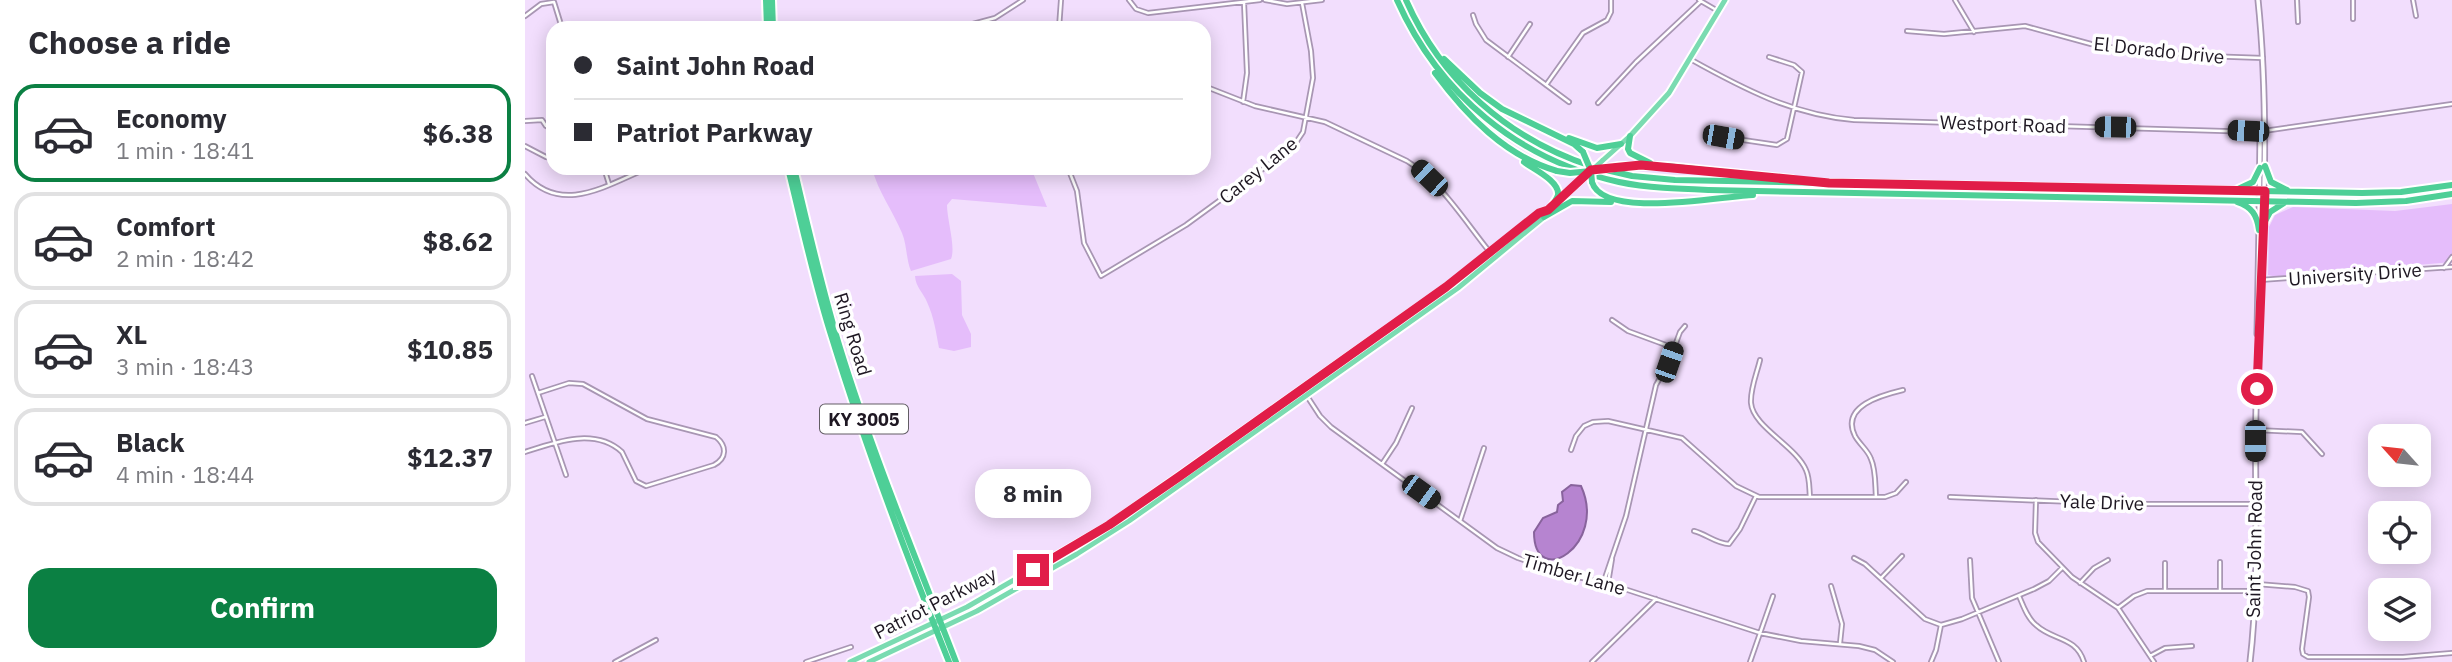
<!DOCTYPE html>
<meta charset="utf-8">
<style>
body{margin:0;font-family:"IBM Plex Sans",sans-serif;background:#f2f2f3;color:#2b2b33;height:100vh;display:flex;flex-direction:column;font-size:26px;white-space:nowrap}
*{box-sizing:border-box;margin:0}
p{font-size:23px;color:#7c7c81}
.icon{flex:none;width:38px;height:38px;fill:none;stroke:currentColor;stroke-width:2;stroke-linecap:round;stroke-linejoin:round}
.map{position:relative;flex:1;overflow:hidden}
.details{display:flex;flex-direction:column;background:#fff;width:525px}
.details>*{flex:none}
.banner{position:absolute;left:21px;top:21px;width:665px;height:154px;border-radius:21px;box-shadow:0 4px 18px #0003;display:grid;align-content:center;height:154px;padding:0 28px;background:#fff}
.needle{width:46px;rotate:297deg}
.controls{position:absolute;left:1843px;top:424px;display:grid;gap:14px}
.controls a{display:grid;place-items:center;width:63px;height:63px;border-radius:14px;background:#fff;box-shadow:0 4px 18px #0003;font-size:35px}
.end{position:absolute;width:32px;height:32px;margin:-16px;border:9px solid #e11d48;background:#fff;box-shadow:0 0 0 4px #fff}
.from{border-radius:50%}
.bubble{position:absolute;height:49px;border-radius:21px;background:#fff;box-shadow:0 4px 18px #0003;font-size:23px;font-weight:700;line-height:49px;text-align:center}
.car{position:absolute;width:21px;height:42px;margin:-21px -10px;border-radius:9px;box-shadow:0 0 5px 2px #0007;background:linear-gradient(#222 24%,#8ab4d8 0 40%,#222 0 76%,#8ab4d8 0 86%,#222 0)}
.banner b{display:flex;align-items:center;gap:24px;height:66px;font-size:26px}
.banner b+b{border-top:2px solid #e1e1e2}
.banner i{width:18px;height:18px;background:#2b2b33}
ul{padding:0;list-style:none}
li{display:flex;align-items:center;gap:21px;height:98px;margin:0 14px 10px;padding:0 14px;border:4px solid #e1e1e2;border-radius:21px}
li div{flex:1}
li b{display:block;font-size:26px}
li em{font-style:normal;font-weight:700}
li.selected{border-color:#0b8043}
li>.icon{width:63px;height:63px;stroke-width:1.5}
h2{padding:0 28px;font-size:32px;line-height:84px}
.action{display:flex;gap:14px;margin-top:auto;padding:14px 28px}
.action a{flex:1;height:80px;border-radius:21px;background:#0b8043;color:#fff;font-size:28px;font-weight:700;line-height:80px;text-align:center}
main{display:flex;flex:1;min-height:0}
.map>svg:first-child{display:block}
</style>
<main>
<section class="details">
<h2>Choose a ride</h2>
<ul>
<li class="selected"><svg class="icon" aria-label="car" viewBox="0 0 24 24"><path d="M5 17H2v-5l4-1 3-4h7l3 4 3 1v5h-3M9 17h6M6 11h13"/><circle cx="7" cy="17" r="2"/><circle cx="17" cy="17" r="2"/></svg><div><b>Economy</b><p>1 min · 18:41</p></div><em>$6.38</em></li>
<li><svg class="icon" aria-label="car" viewBox="0 0 24 24"><path d="M5 17H2v-5l4-1 3-4h7l3 4 3 1v5h-3M9 17h6M6 11h13"/><circle cx="7" cy="17" r="2"/><circle cx="17" cy="17" r="2"/></svg><div><b>Comfort</b><p>2 min · 18:42</p></div><em>$8.62</em></li>
<li><svg class="icon" aria-label="car" viewBox="0 0 24 24"><path d="M5 17H2v-5l4-1 3-4h7l3 4 3 1v5h-3M9 17h6M6 11h13"/><circle cx="7" cy="17" r="2"/><circle cx="17" cy="17" r="2"/></svg><div><b>XL</b><p>3 min · 18:43</p></div><em>$10.85</em></li>
<li><svg class="icon" aria-label="car" viewBox="0 0 24 24"><path d="M5 17H2v-5l4-1 3-4h7l3 4 3 1v5h-3M9 17h6M6 11h13"/><circle cx="7" cy="17" r="2"/><circle cx="17" cy="17" r="2"/></svg><div><b>Black</b><p>4 min · 18:44</p></div><em>$12.37</em></li>
</ul>
<div class="action"><a>Confirm</a></div>
</section>
<div class="map">
<svg width="1927" height="662" viewBox="0 0 1927 662">
<rect width="100%" height="100%" fill="#f2defd"/>
<!-- green -->
<path fill="#e5bdfb" d="M347,168H506L522,207L427,199L422,205C422,220 431,247 426,259L386,271C381,259 382,245 377,233C368,211 353,192 347,168Z
M1927,204V262L1752,277L1743,275L1744,227L1750,215L1768,207L1870,211Z
M427,274L436,281L437,315L446,334V347L429,351L414,348C411,332 409,317 402,302C398,292 391,288 390,276Z"/>
<!-- water -->
<path fill="#b684d0" stroke="#88639c" stroke-width="2" d="M1046,485L1056,486C1083,545 1009,591 1009,532L1018,518L1032,512L1033,505L1038,501L1037,492Z"/>
<g fill="none" stroke-linecap="round" stroke-linejoin="round">
<!-- minor casing -->
<g stroke="#a896b3" stroke-width="6">
<path id="minor" d="M604,0L611,9L623,13L735,0
M740,0L762,4L797,0
M1174,0L1193,11
M1430,0L1449,32
M1772,0L1773,22
M1828,0V19
M1888,0L1891,16
M948,15L951,24L961,40L1044,102
M0,16L16,4L29,2L37,28
M433,28L470,18L498,0
M534,28L536,0
M1382,31L1419,34L1500,26L1566,44L1591,48L1680,56L1738,58
M983,57L1005,24
M1165,59C1217,88 1268,115 1329,120L1732,132L1927,104
M1021,85L1058,33L1082,20L1086,12V0
M679,86L730,106L800,122L882,161C916,182 939,220 964,251
M718,102L722,73L719,2
M1073,103L1111,62L1176,1
M0,121L17,120L21,126L28,130
M1198,137L1252,145L1262,139L1277,72L1269,65L1244,57
M0,146L21,157L28,158
M79,168L84,184
M543,168L552,191L559,243L576,276L661,225L768,147L778,132L788,78L786,51L777,3
M621,168V169
M0,174C36,216 82,185 123,168
M1919,268L1927,257
M1735,280L1927,267
M1087,320L1103,331L1149,348
M1235,360C1232,373 1225,389 1226,403C1228,427 1271,446 1281,470C1285,479 1284,488 1285,497
M7,376L41,475
M778,390L795,416L806,427L972,548L993,558L1042,575L1078,582L1235,633L1276,641L1334,646L1350,650L1368,662
M0,423L20,417
M1731,430L1777,432L1797,454
M1046,450L1051,436L1059,426L1068,422L1083,421L1157,438L1211,486L1234,497H1360L1371,493L1381,482
M0,452C30,442 70,427 97,452L111,481L121,486L189,465C202,458 202,446 191,437L122,419L58,384L44,383L13,393
M857,464L871,443L887,408
M1351,497C1350,485 1351,470 1346,459C1343,450 1335,445 1330,436C1315,406 1357,395 1378,390
M1425,497L1598,504H1730
M1511,500L1510,533L1513,542L1547,577L1593,608L1629,662
M935,521L959,448
M1169,531C1181,534 1192,544 1204,544L1215,529L1231,496
M1329,558L1340,564L1400,619L1416,625L1437,619L1509,589L1524,581L1537,568
M1445,560L1447,598L1474,662
M1695,562V591
M1640,563V591
M1356,578L1377,556
M1079,581L1101,516L1131,385L1144,362L1155,332L1160,326
M1083,583L1087,559
M1555,583L1569,568L1583,560
M1732,584L1770,587L1783,591L1784,597L1777,649L1778,654L1783,657H1878L1927,653
M1306,586L1317,624L1315,643
M1494,596C1498,605 1502,618 1511,625C1528,641 1551,636 1559,662
M1593,608L1609,596L1622,591H1729
M1625,656L1640,648L1667,646
M90,662L131,640
M281,662L326,647
M1067,662L1131,599
M1225,662L1248,596
M1406,662L1411,650L1416,625"/>
</g>
<!-- tertiary casing -->
<g stroke="#a896b3" stroke-width="7">
<path id="tertiary" d="M1734,219L1735,141L1738,133
M1732,334L1734,230
M1725,662C1735,578 1729,492 1731,408C1735,272 1747,136 1733,0"/>
</g>
<!-- primary casing -->
<g stroke="#fff" stroke-width="9">
<path id="primary" d="M1077,161L1105,136L1144,93L1200,0
M325,662L442,607L584,525L921,287L1014,213L1022,210
M344,662L452,611L552,554L604,521L933,288L1019,217L1023,210L1057,179"/>
</g>
<!-- trunk casing -->
<g stroke="#fff" stroke-width="10">
<path id="trunk" d="M241,0L242,28
M247,0L248,28
M872,0C914,94 993,160 1094,182C1123,188 1154,189 1184,190L1831,203L1881,201L1927,194
M881,0C916,80 983,139 1066,166
M919,59L955,93L977,109L1049,144L1058,152
M910,73C941,115 980,156 1032,171
M1105,136L1103,149L1105,153L1125,163
M1044,138L1072,148L1096,144
M999,162C1008,169 1035,181 1033,195C1033,196 1028,205 1027,206
M1094,166H1141L1267,179
M1740,166L1746,182L1762,190
M263,168C277,225 289,282 307,338C341,448 381,555 424,662
M269,168C283,228 297,289 315,348C348,455 391,558 431,662
M1077,169L1107,176L1150,180L1837,193L1876,192L1927,185
M1067,182C1078,220 1197,196 1228,195
M1713,189L1728,182L1735,168
M1712,202C1727,207 1732,215 1734,230
M1019,217L1047,201L1086,202
M1739,223L1745,212L1759,203"/>
</g>
<!-- minor -->
<use href="#minor" stroke="#fff" stroke-width="2.5"/>
<!-- tertiary -->
<use href="#tertiary" stroke="#fff" stroke-width="3.5"/>
<!-- primary -->
<use href="#primary" stroke="#7adbb1" stroke-width="5"/>
<!-- trunk -->
<use href="#trunk" stroke="#4ecf97" stroke-width="6"/>
<!-- primary-bridge casing -->
<g stroke="#fff" stroke-width="9" stroke-linecap="butt">
<path id="primary-bridge" d="M1057,179L1077,161"/>
</g>
<!-- trunk-bridge casing -->
<g stroke="#fff" stroke-width="10" stroke-linecap="butt">
<path id="trunk-bridge" d="M1032,171L1045,173L1066,171L1058,152
M1067,182L1066,171L1094,166"/>
</g>
<!-- primary-bridge -->
<use href="#primary-bridge" stroke="#7adbb1" stroke-width="5"/>
<!-- trunk-bridge -->
<use href="#trunk-bridge" stroke="#4ecf97" stroke-width="6"/>
</g>
<g fill="none" stroke-linecap="round" stroke-linejoin="round">
<!-- route -->
<path stroke="#e11d48" stroke-width="9" d="M508,570L584,525L655,476L921,287L1014,213L1023,210L1066,170L1116,165L1304,183L1740,191L1732,389"/>
</g>
<g text-anchor="middle" dominant-baseline="central" stroke-width="7" stroke-linejoin="round" paint-order="stroke">
<!-- shield labels -->
<rect fill="#fff" stroke="#625d64" stroke-width="2" x="295" y="404.5" width="88" height="29" rx="5"/>
<g font-size="18" font-weight="bold" fill="#1e1722">
<text x="339" y="419">KY 3005</text>
</g>
<!-- street labels -->
<g font-size="19" fill="#1e1722" stroke="#fff">
<text transform="translate(1634 50) rotate(6)">El Dorado Drive</text>
<text transform="translate(1478 124) rotate(2)">Westport Road</text>
<text transform="translate(733 170) rotate(-39)">Carey Lane</text>
<text transform="translate(1830 274) rotate(-4)">University Drive</text>
<text transform="translate(328 334) rotate(73)">Ring Road</text>
<text transform="translate(1577 502) rotate(2)">Yale Drive</text>
<text transform="translate(1729 549) rotate(-89)">Saint John Road</text>
<text transform="translate(1049 574) rotate(16)">Timber Lane</text>
<text transform="translate(410 603) rotate(-27)">Patriot Parkway</text>
</g>
</g>
</svg>
<div class="controls">
<a><svg class="needle" viewBox="-14 -14 28 28"><path d="M0-13l5 13h-10z" fill="#e53935"/><path d="M0 13l5-13h-10z" fill="#7c7c81"/></svg></a>
<a><svg class="icon" aria-label="locate" viewBox="0 0 24 24"><circle cx="12" cy="12" r="6"/><path d="M12 2v4M12 18v4M2 12h4M18 12h4"/></svg></a>
<a><svg class="icon" aria-label="layers" viewBox="0 0 24 24"><path d="M12 4l9 5-9 5-9-5zM3 14l9 5 9-5"/></svg></a>
</div>
<i class="end from" style="left:1732px;top:389px"></i>
<i class="end" style="left:508px;top:570px"></i>
<div class="bubble" style="left:450px;top:469px;width:116px">8 min</div>
<i class="car" style="left:1590px;top:127px;rotate:271deg"></i>
<i class="car" style="left:1723px;top:131px;rotate:273deg"></i>
<i class="car" style="left:1198px;top:137px;rotate:100deg"></i>
<i class="car" style="left:904px;top:178px;rotate:314deg"></i>
<i class="car" style="left:1144px;top:362px;rotate:19deg"></i>
<i class="car" style="left:1730px;top:441px;rotate:180deg"></i>
<i class="car" style="left:896px;top:492px;rotate:126deg"></i>
<div class="banner">
<b><i class="from"></i>Saint John Road</b>
<b><i></i>Patriot Parkway</b>
</div>
</div>
</main>
